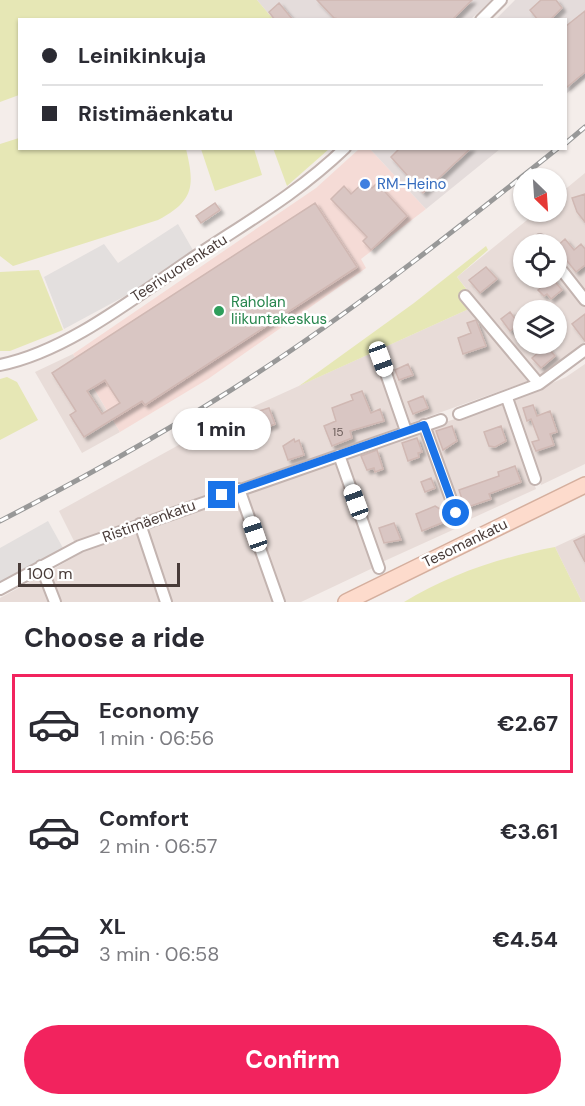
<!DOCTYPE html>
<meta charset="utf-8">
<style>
body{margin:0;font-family:"DM Sans",sans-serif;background:#f7f7f7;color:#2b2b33;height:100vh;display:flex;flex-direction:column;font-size:22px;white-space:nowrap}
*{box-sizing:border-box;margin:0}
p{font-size:20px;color:#7c7c81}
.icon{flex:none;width:33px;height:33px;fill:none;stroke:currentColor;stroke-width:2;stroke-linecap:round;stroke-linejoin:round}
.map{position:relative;height:602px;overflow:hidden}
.drawer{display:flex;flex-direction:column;background:#fff;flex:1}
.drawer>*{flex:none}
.guide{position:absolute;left:18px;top:18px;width:549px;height:132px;border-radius:0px;box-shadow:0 2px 4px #0004;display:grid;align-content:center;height:132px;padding:0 24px;background:#fff}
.needle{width:39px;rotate:155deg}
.buttons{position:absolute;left:513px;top:168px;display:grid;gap:12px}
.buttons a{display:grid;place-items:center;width:54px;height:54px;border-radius:50%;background:#fff;box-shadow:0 2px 4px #0004;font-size:30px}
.scale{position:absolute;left:18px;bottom:15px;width:162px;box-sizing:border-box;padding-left:6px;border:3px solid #483b38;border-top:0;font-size:16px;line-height:21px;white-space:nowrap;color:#483b38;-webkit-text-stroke:4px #fff;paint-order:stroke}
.end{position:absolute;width:27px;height:27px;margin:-14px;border:8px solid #1a73e8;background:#fff;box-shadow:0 0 0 3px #fff}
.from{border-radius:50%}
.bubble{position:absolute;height:42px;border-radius:21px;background:#fff;box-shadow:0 2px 4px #0004;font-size:20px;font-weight:800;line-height:42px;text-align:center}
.car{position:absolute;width:18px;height:36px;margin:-18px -9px;border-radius:8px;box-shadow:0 0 4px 2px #0007;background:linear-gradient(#fff 24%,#345 0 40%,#fff 0 76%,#345 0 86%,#fff 0)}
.guide b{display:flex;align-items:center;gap:21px;height:57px;font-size:22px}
.guide b+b{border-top:2px solid #e1e1e2}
.guide i{width:15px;height:15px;background:#2b2b33}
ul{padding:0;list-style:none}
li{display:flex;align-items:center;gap:18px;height:99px;margin:0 12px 9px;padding:0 12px;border:3px solid transparent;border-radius:0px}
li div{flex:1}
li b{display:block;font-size:22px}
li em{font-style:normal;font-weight:800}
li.active{border-color:#f2235e}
li>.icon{width:54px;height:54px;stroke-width:1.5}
h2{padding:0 24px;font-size:27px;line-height:72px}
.primary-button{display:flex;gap:12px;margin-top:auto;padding:12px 24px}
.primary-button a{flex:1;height:69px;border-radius:36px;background:#f2235e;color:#fff;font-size:24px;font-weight:800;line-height:69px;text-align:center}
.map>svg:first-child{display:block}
</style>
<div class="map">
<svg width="585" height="602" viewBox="0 0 585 602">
<defs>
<filter id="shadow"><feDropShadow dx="3.5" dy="3.5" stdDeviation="1.5" flood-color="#0004"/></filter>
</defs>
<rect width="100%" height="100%" fill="#f4edea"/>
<!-- residential -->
<path fill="#e8dcd8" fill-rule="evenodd" d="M585,173V342L540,376L505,338L457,277L537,212H556L557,196ZM524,244H556V278H524ZM524,310H556V344H524Z
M471,308L528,381L75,543L59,511L226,419Z
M73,354L120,432L82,453L35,372Z
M585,364V464L541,485L513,400L566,377Z
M505,403L536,489L464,522L430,435L433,426Z
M417,433L424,438L457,528L380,563L346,465L349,455Z
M338,460L375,567L301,602H281L246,500L248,493Z
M232,497L239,500L276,602H170L147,535L151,527Z
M585,533V602H582L555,547Z
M126,534H136L141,538L163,602H59L48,572L92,547Z
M35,579L42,580L53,602H0V598Z"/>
<!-- commercial -->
<path fill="#f5dbd6" d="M359,149H370L426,209L361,259L366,268L208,379L120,432L73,354L316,188Z"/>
<!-- industrial -->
<path fill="#e4dcdb" d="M257,0H491L470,20L273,19Z
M515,0H585V78L566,94V20H495Z
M370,149H500L426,209Z"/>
<!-- green -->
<path fill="#e6e7b5" d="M0,0H257L273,19L20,20L19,95L0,102Z
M19,138L20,148L186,149C195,186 194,201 158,220L13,266L0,256V144Z
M273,148H329V149L287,186Z
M201,149H254L262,175L215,191Z
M486,246L488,250L457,277L467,290L460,296L471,308L299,386L414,303Z
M39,270L63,330L10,351H0V272Z
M7,377L17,382L38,420L0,440V379Z
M555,547L582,602H404C450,574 502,557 555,547Z"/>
<!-- parking -->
<path fill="#e3dfde" d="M178,224L194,252L127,295L64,329L44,277L104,244L118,263Z
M48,521L63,548L0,583V548Z"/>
<!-- building -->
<path fill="#d9c6c3" stroke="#d0b8b3" stroke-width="1.5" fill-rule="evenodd" filter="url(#shadow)" d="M317,0H472L452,20H343L334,18Z
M541,0H556L562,8L550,20H538L530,10Z
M279,3L293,20H275L269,12Z
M585,11V72L566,88V26Z
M400,148H471L423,193L391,157Z
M365,181L372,188L377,183L407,216L371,250L363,241L367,237L331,199L344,186L351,194Z
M585,194V222L577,212L572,198Z
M215,203L220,210L201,223L196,216Z
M315,203L357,267L145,405L142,401L84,437L70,415L76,411L52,373ZM105,380L120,403L102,414L87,391Z
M565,239L574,250L581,244L585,249V265L576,272L556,247Z
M486,267L497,279L480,293L469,280Z
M552,278L562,290L551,299L547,294L544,296L538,290Z
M510,312L519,324L510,331L501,319Z
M585,314V341L572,324Z
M476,320L486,346L463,354L458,338L471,333L467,323Z
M546,346L555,356L541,368L532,358Z
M408,364L413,375L399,380L395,370Z
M362,391L371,413L380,409L384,421L350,431L352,438L332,446L324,426L336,421L332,408L353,400L351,395Z
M423,396L428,408L413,414L408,402Z
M533,405L537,416L550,411L557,432L550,434L554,445L536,451L532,442L539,440L531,419L527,421L523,408Z
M269,408L275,424L263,429L256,412Z
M452,426L457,441L443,450L436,431Z
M501,426L506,441L495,447L489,446L484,432Z
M417,438L422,452L418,453L419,457L408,461L402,443Z
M294,439L295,442L299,440L304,455L288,460L283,446Z
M377,450L383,469L375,472L374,468L367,470L361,456Z
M515,466L521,482L489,494L491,499L465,508L459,490L499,476L498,472Z
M431,478L435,488L425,492L421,482Z
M435,506L440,509L444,522L422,531L416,514Z
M394,523L401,540L384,543L379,528Z
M585,536V562L574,541Z"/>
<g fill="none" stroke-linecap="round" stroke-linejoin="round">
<!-- minor casing -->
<g stroke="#c3b4b0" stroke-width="14">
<path id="minor" d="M481,20L501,0
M540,240L543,244
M556,263L585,300
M465,296L539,384
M381,359L406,431
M0,365C66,352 134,298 190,260C245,223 296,195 345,148
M507,398L535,479
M459,414L539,384L585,350
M424,425L456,513
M339,455L379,568
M239,489L279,602
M140,524L166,602
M41,566L55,602
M0,589L80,546L441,420"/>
</g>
<!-- secondary casing -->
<g stroke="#d5af9e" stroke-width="18">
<path id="secondary" d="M346,602L585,485"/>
</g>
<!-- minor -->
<use href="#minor" stroke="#fff" stroke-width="10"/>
<!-- secondary -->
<use href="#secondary" stroke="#fddbcc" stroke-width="15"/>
<!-- rail casing -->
<g stroke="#989898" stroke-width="5">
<path id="rail" d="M566,143L585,127
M0,521C93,473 184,422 271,364C370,298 464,223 558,148"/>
</g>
<!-- rail -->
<use href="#rail" stroke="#fff" stroke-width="3" stroke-dasharray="9" stroke-linecap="butt"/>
</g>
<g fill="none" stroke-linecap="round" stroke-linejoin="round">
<!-- route -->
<path stroke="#1a73e8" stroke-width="8" d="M222,495L424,425L456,513"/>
</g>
<!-- markers -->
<circle fill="#3f7fe0" stroke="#fff" stroke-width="2" cx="365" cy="184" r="6"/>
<circle fill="#2e9e5b" stroke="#fff" stroke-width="2" cx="219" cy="311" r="6"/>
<g text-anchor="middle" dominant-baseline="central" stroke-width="5" stroke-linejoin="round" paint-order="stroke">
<!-- number labels -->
<g font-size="12" fill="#6c5e5b">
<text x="338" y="432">15</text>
</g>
<!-- shop labels -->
<g font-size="15" fill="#366cbe" stroke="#fff" text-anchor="start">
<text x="377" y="184">RM-Heino</text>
</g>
<!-- street labels -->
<g font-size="15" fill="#483b38" stroke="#fff">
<text transform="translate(179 268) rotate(-33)">Teerivuorenkatu</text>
<text transform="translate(149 521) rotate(-20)">Ristimäenkatu</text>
<text transform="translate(465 543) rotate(-26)">Tesomankatu</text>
</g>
<!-- leisure labels -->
<g font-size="15" fill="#27864d" stroke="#fff" text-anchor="start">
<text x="231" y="302">Raholan<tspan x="231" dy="17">liikuntakeskus</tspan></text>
</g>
</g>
</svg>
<div class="buttons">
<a><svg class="needle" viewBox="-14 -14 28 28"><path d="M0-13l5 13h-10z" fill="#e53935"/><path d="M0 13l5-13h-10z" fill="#7c7c81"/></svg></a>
<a><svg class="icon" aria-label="locate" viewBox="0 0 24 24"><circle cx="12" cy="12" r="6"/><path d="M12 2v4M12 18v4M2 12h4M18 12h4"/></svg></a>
<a><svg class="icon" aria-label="layers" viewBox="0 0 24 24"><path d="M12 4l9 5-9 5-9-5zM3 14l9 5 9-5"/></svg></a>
</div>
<div class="scale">100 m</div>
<i class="end from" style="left:456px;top:513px"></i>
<i class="end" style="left:222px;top:495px"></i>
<div class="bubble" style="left:172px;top:408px;width:99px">1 min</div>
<i class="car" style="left:381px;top:359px;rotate:160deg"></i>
<i class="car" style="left:356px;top:502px;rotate:340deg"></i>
<i class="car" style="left:255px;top:534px;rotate:341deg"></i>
<div class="guide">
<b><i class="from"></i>Leinikinkuja</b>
<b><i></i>Ristimäenkatu</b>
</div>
</div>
<section class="drawer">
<h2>Choose a ride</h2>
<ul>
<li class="active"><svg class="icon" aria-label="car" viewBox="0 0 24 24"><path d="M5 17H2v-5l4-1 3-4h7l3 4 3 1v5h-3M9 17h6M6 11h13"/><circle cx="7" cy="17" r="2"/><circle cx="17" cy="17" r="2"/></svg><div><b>Economy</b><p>1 min · 06:56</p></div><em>€2.67</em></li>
<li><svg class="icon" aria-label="car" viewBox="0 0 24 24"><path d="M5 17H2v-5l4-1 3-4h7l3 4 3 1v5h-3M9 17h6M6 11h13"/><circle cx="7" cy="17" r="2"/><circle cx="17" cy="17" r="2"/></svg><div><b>Comfort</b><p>2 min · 06:57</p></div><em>€3.61</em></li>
<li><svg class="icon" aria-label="car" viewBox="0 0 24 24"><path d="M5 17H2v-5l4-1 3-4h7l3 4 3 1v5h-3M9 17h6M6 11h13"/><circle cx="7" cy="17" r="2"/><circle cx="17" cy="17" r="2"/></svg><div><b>XL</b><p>3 min · 06:58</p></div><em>€4.54</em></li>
</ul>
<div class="primary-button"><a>Confirm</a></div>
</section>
